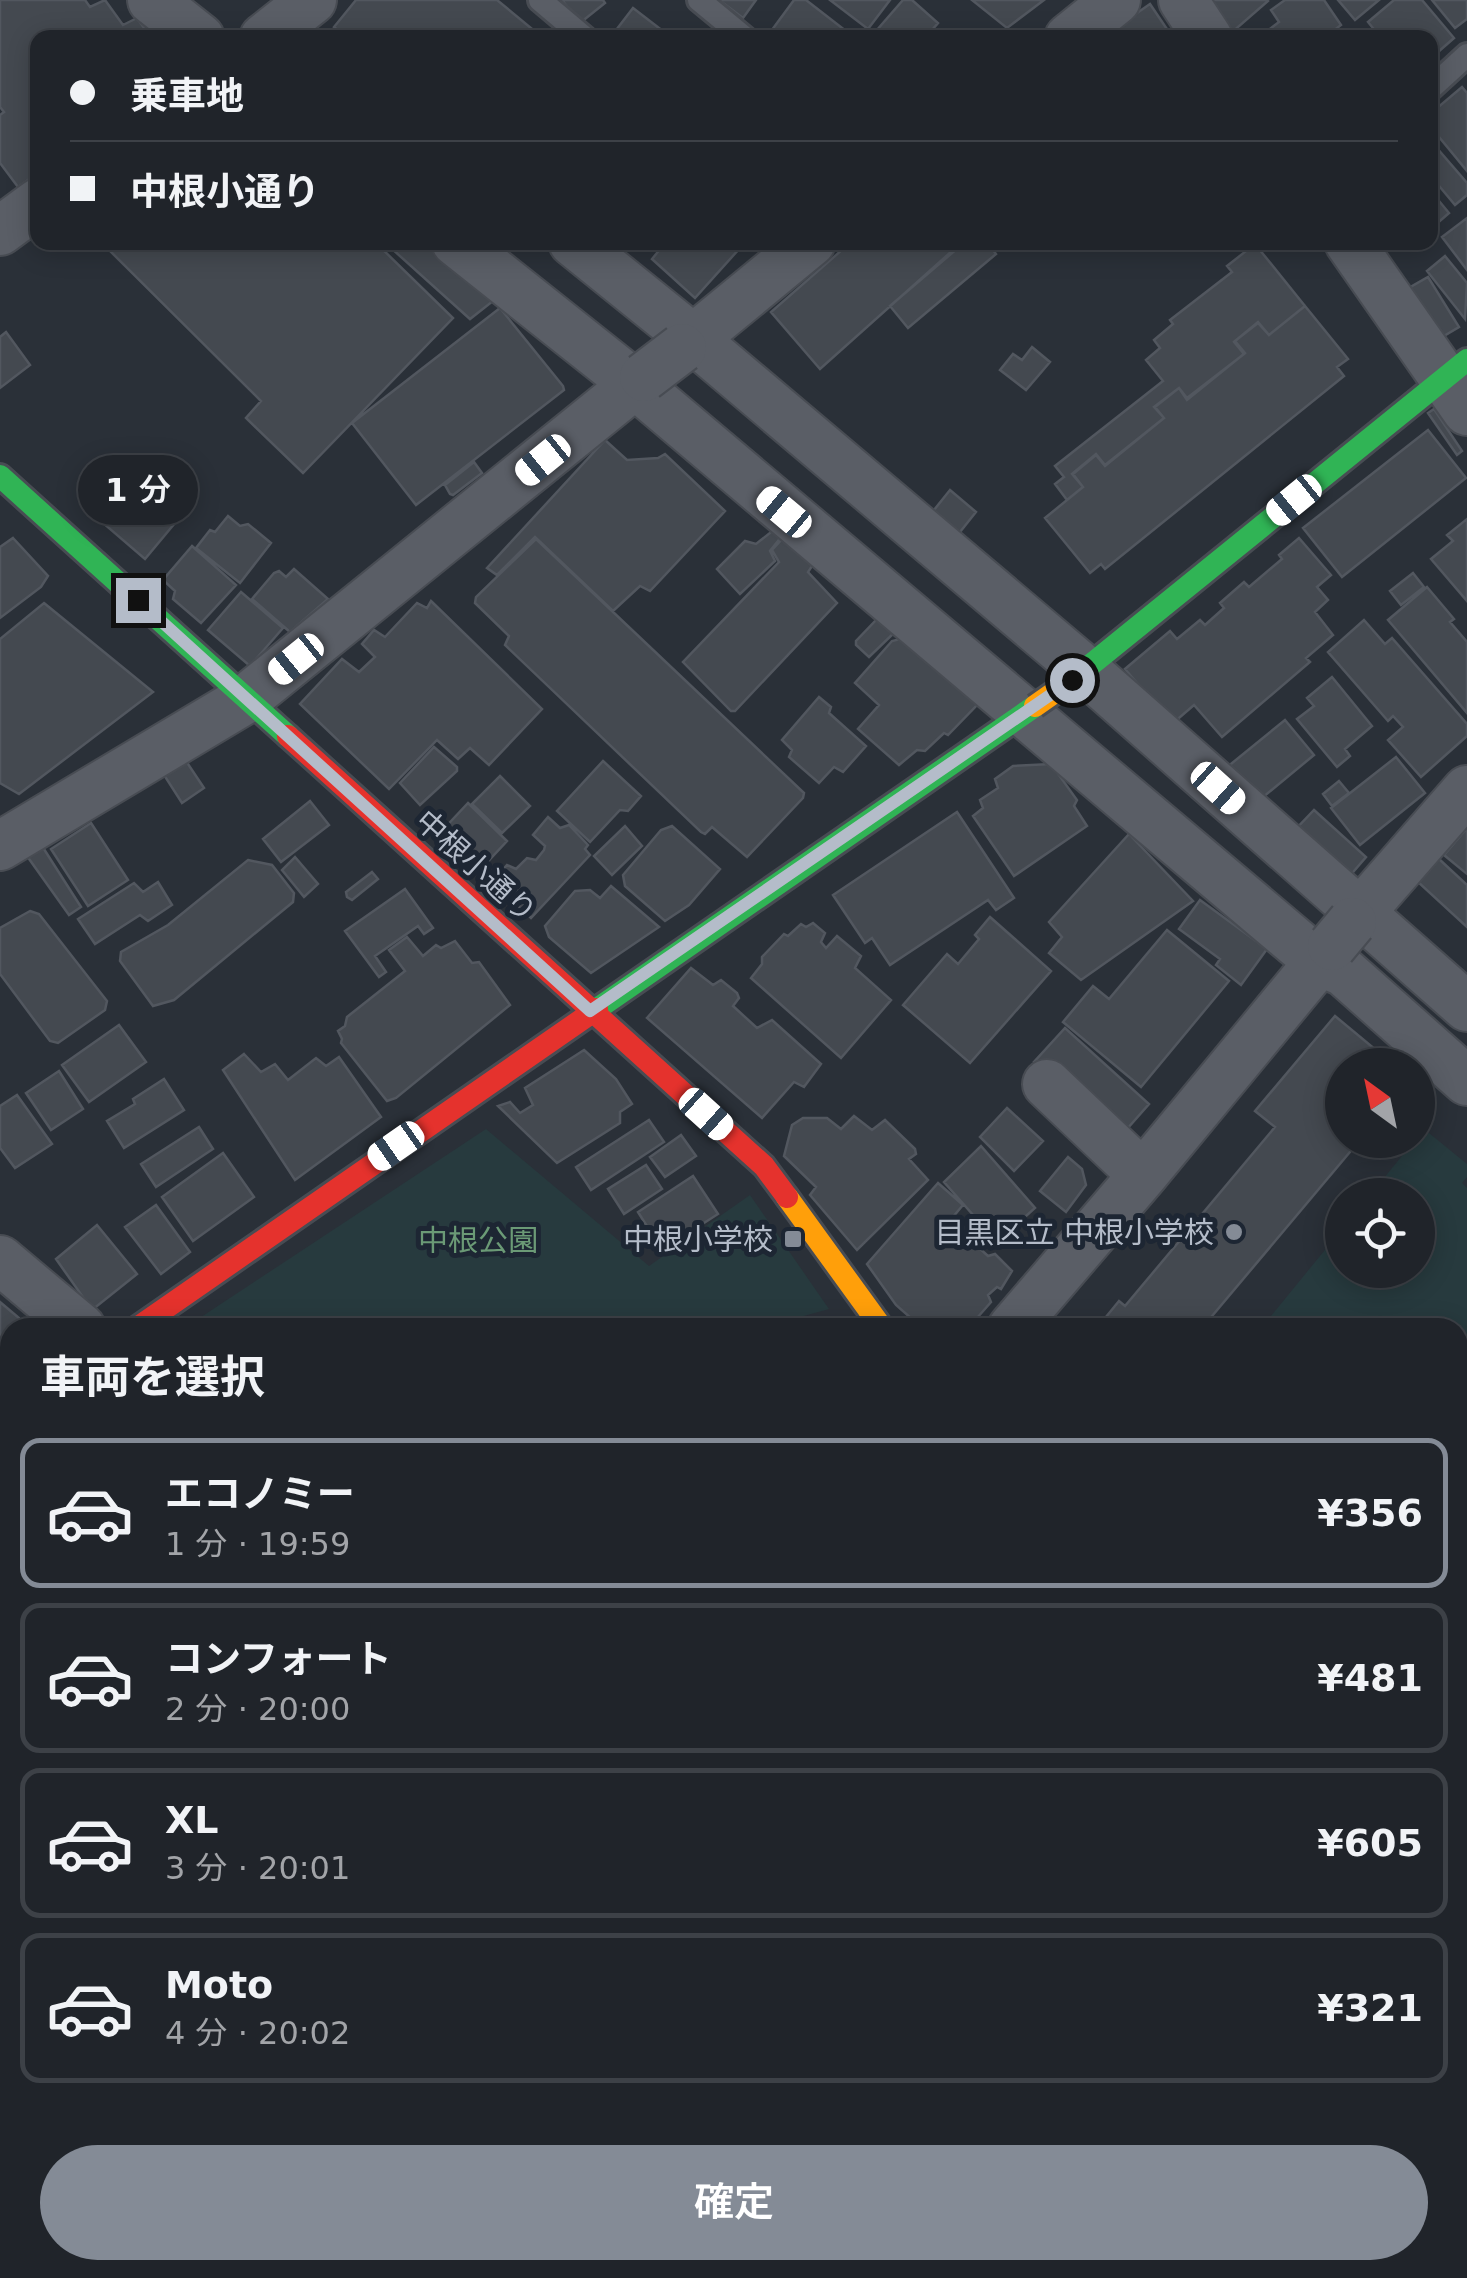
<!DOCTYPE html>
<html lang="ja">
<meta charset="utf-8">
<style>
body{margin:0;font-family:"DejaVu Sans","Noto Sans JP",sans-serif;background:#282c32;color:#f1f3f6;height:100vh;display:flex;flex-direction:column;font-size:38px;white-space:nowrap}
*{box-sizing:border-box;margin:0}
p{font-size:32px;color:#a2a4a8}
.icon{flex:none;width:55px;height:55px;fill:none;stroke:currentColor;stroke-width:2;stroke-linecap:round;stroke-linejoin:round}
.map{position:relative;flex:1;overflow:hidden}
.panel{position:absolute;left:0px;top:1318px;width:1468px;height:962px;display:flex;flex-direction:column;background:#20242a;border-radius:30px 30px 0 0;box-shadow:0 5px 25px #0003,0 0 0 2px #3d4147}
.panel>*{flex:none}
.guide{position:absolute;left:30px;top:30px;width:1408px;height:220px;border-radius:20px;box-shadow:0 5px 25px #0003,0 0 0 2px #3d4147;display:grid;align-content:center;height:220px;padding:0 40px;background:#20242a}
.needle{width:65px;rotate:327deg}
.fabs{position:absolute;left:1325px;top:1048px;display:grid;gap:20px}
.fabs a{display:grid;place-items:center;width:110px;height:110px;border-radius:50%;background:#20242a;box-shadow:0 5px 25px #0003,0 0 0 2px #3d4147;font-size:50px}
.end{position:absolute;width:45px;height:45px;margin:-22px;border:12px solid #b4bcc9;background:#111;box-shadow:0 0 0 5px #111}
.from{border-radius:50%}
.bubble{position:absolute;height:70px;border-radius:35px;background:#20242a;box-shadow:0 5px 25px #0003,0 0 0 2px #3d4147;font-size:32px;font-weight:600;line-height:70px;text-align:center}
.car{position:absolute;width:30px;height:60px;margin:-30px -15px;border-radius:12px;box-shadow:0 0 8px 2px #0007;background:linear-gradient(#fff 24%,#345 0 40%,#fff 0 76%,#345 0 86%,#fff 0)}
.guide b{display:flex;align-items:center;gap:35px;height:95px;font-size:38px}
.guide b+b{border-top:2px solid #3d4147}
.guide i{width:25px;height:25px;background:#f1f3f6}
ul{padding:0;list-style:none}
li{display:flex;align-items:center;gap:30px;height:150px;margin:0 20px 15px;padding:0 20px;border:5px solid #3d4147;border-radius:20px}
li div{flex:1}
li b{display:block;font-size:38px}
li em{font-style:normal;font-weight:600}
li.selected{border-color:#848b96}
li>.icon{width:90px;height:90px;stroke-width:1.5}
h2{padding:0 40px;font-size:45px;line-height:120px}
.cta{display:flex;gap:20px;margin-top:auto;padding:20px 40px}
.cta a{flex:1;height:115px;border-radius:60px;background:#848b96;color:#fff;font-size:40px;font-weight:600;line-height:115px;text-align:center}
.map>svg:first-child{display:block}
</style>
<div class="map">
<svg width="1467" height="2278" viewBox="0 0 1467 2278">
<rect width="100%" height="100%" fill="#2a3038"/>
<!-- green -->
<path fill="#273a3e" d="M486,1129L649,1266L750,1195L829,1309L760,1328L186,1327Z
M1424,1129L1467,1164V1177L1462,1183L1467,1188V1394L1458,1406V1328L1262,1327L1342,1229V1270H1418V1195H1370Z
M10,1444V1728L0,1725V1450Z"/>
<!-- building -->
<path fill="#444950" stroke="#52575f" stroke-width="2.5" d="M0,0H85L90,7L105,0L123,25L137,18L151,38H38V173L18,187L0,163V115L4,112L0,107Z
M356,0H497L543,38H347L334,27Z
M562,0H603L605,3L580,23Z
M719,0H756L743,18Z
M794,0H806L855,38H766Z
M830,0H890L868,29Z
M903,0H912L938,23L925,38H870Z
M972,0H1044L1007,28Z
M1201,0H1267L1268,1L1230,34Z
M1285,0H1324L1341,25L1324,38H1258L1279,22L1271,10Z
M1338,0H1379L1355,20Z
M1394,0H1422L1454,38L1438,52L1430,45V38H1381L1368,22Z
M1432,0H1467V19L1455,28Z
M1150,4L1173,38H1101Z
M633,8L672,38H610Z
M1462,87L1467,93V171L1430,126V114Z
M1430,140L1467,183V195L1455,205L1430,175Z
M1430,190L1449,213L1433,227L1430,223Z
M1467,218V270L1442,237Z
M101,242H375L453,318L303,473L246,418L261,401Z
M391,242H428L493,296V301L470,319L391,248Z
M666,242H733L740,248L695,298L652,259Z
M851,242H962L820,369L771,312Z
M965,242H987L996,254L908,328L890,306Z
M1255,244L1305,306L1269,335L1258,322L1234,342L1244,354L1187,398L1179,388L1154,407L1164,418L1105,465L1096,454L1072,474L1083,487L1067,500L1055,484L1064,477L1055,466L1163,381L1146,360L1160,348L1154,340L1173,324L1170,320L1232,272L1227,266Z
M1445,256L1467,283L1465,319L1427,271Z
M1428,277L1459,327L1437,340L1407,289Z
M1305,306L1348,359L1337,367L1344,376L1105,569L1101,564L1090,573L1045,518L1083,487L1073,474L1096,455L1105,466L1164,418L1155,407L1179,388L1187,400L1245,353L1235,341L1258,323L1269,335Z
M500,308L563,386L564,390L416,505L352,423Z
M6,332L30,365L0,388V337Z
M1032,347L1050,362L1026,390L1000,370L1013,354L1022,360Z
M1434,409L1462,451L1457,455L1428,413Z
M1428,430L1466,478L1342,577L1303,528Z
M605,440L627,460L658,458L665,454L725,511L650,591L640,586L613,611L535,537L497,575L487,568Z
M135,459L190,505L145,559L89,511L111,486L103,479L113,467L122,474Z
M474,462L482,473L453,495L450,494L445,485Z
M950,490L976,512L956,537L930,515Z
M228,516L240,526L248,524L271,543L240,583L196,548L210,530L215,532Z
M1467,519V601L1431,559L1453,541L1447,535Z
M775,529L782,536L770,551L775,561L740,594L717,569L745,541L756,544Z
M785,536L816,560L808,572L837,603L735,711H731L683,662L779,562L772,550Z
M13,538L48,576L41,587L0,618V547Z
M1299,538L1331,575L1317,587L1328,600L1315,612L1333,635L1306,658L1310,662L1222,737L1194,705L1172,724L1125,669L1170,631L1177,639L1200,620L1205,625L1224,608L1220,603L1244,582L1249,587L1282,559L1279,555Z
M536,539L804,793L803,798L747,857L712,827L705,834L701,832L505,645L509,636L475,603L476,597Z
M192,546L236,585L201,623L173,599L175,591L163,580Z
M294,569L328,599L290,632L252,599L274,573L279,571L286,577Z
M1413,573L1424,587L1401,605L1390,591Z
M1427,587L1454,619L1450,622L1467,642V713L1388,620Z
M241,592L283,628L250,666L208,630Z
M431,601L542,709L489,765L470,748L458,759L437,740L389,789L300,704L342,659L359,672L375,657L362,644L374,630L385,637L417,603L427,608Z
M44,603L153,692L19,794L0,783V639Z
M879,617L896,631L869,657L856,645V641Z
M1364,620L1385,644L1392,638L1467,724V736L1421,777L1388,740L1403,727L1393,716L1388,721L1328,652Z
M904,638L978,704L948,735L944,733L925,751L917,750L899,765L858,729L879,705L855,683L892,641Z
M1332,677L1372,726L1345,749L1350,756L1337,767L1297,719L1314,706L1307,698Z
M819,697L831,707L829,713L866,746L843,772L834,767L819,783L789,757L792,750L782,740Z
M1285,720L1314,755L1262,798L1226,768Z
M434,747L457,767V771L420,805L400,783Z
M1396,757L1425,793L1360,845L1331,808Z
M186,761L204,788L182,803L164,775Z
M603,761L641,796L628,811L620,810L590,842L557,811Z
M1051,764L1077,800L1074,806L1087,826L1014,876L973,816L983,808L980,800L998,788L995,779L1013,766Z
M500,776L530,806L502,833L472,804Z
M1339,781L1349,793L1332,806L1323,794Z
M310,801L329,825L281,862L263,839Z
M468,803L507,841L479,871L440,833Z
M1314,810L1366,857L1348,878L1295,830Z
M957,812L1014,898L996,910L988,900L890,965L872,938L865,943L833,895Z
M548,817L560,828L569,825L588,845L585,849L590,855L531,918L492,882L507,865L516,869L527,858L536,860L544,850L545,846L533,835Z
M91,823L128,880L88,906L51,849Z
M625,826L642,846L612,875L594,856Z
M672,826L720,869L689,905L665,921L625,886L623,875L661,830Z
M1467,828V874L1444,855Z
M1129,834L1193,901L1081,980L1049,953L1062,937L1049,922Z
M42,846L81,907L69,915L27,856Z
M295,857L318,884L304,897L282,870Z
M1439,859L1467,885V927L1418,882Z
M248,860L272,865L294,893L293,902L174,1000L153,1006L120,961L121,952L168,925Z
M372,872L378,879L352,900L347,897L346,892Z
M158,882L172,905L148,921L140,915L95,944L78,919L134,883L143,892Z
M611,886L659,927L591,973L549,937L545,926L575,891L590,890L600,898Z
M405,889L433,928L424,934L418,926L375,956L386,972L379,977L345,931Z
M1200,900L1267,949L1241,985L1216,965L1220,959L1179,929Z
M30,911L39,914L107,1001L105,1010L58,1043L50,1041L0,974V928Z
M990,917L1051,971L970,1063L903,1005L947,954L958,964L979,939L975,935Z
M813,923L825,933L821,942L826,948L837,936L861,956L855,968L891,1000L841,1058L751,978L762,964V957L784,934L788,936L801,924L806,927Z
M1167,930L1229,981L1141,1087L1063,1022L1093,986L1109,999Z
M407,937L423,956L436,945L441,948L455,941L472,963L479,962L510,1005L396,1098L387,1101L341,1043L342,1039L338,1031L345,1026L347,1017L405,971L389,950Z
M691,968L713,985L721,980L737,993L739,998L733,1006L757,1028L772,1020L821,1064L804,1087L794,1082L762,1118L647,1018Z
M1335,1016L1394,1065H1342V1140H1360L1202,1328H1097L1119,1301L1125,1306L1275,1127L1255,1111Z
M119,1025L146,1062L89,1102L62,1065Z
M1065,1028L1149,1104L1119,1138L1034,1062Z
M584,1050L616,1079L632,1104L620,1112V1123L557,1163L498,1106L510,1102L520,1113L533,1105L525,1088Z
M244,1054L261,1072L275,1064L288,1080L316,1058L326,1066L339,1057L381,1117L295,1180L223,1070Z
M59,1071L83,1109L51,1130L26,1093Z
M164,1079L184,1110L124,1148L107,1121L135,1104L133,1099Z
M17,1095L52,1144L15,1168L0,1148V1106Z
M1007,1108L1043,1141L1014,1171L980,1137Z
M854,1116L872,1130L885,1120L915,1149L916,1154L909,1159L928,1180L857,1250L810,1195L816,1187L784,1156L792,1125L803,1118H827L841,1129Z
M649,1120L664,1142L591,1190L576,1167Z
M199,1127L213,1149L156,1187L141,1164Z
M681,1135L696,1156L665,1177L650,1157Z
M981,1146L1035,1208L997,1242L944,1182Z
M223,1153L254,1197L193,1241L162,1197Z
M1068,1157L1082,1169L1086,1185L1066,1212L1040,1191Z
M646,1165L662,1189L624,1214L608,1189Z
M693,1176L718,1214L662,1250L638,1212Z
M938,1183L963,1205L953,1217L978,1240L977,1246L988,1256L995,1254L1012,1271L1001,1289L997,1287L988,1295L991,1302L970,1326L965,1323L961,1328H915L911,1325L912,1319L896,1305L867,1264Z
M156,1205L190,1252L161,1274L125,1227Z
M97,1225L137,1274L92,1310L56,1259Z
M0,1302L19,1318L23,1328H10V1357L0,1362Z
M1458,1616L1460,1620L1467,1617V1649L1458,1653Z
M1458,1693L1467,1707V1734L1458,1741Z
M1,1733L10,1738V1788L0,1784Z
M1467,1779V1856L1458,1862V1786Z
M1458,1903L1467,1917V1952L1458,1958Z
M10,2011V2068L0,2079V2024Z
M1467,2068V2121L1458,2106V2074Z
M1466,2257L1467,2278H1431L1444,2270H1458V2262Z
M191,2270H234L238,2278H175Z
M406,2270H502L507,2278H411Z
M549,2270H626L628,2273L619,2278H536Z
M691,2270H744L750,2278H697Z
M980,2270H1064L1070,2278H970Z
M1235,2270H1262L1268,2278H1224Z"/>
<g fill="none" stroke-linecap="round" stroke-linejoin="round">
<!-- lane casing -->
<g stroke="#484c53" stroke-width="28">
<path id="lane" d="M540,0L585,38
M699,0L745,38
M1430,89L1467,55
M836,2278L849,2270"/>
</g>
<!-- street casing -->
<g stroke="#484c53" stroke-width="52">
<path id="street" d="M152,0L200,38
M1183,0L1208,38
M264,38L312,0
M1069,38L1116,0
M0,231L38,203
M456,242L636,385L1318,961L1344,972L1467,1081
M573,242L692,338L1085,670L1467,1007
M1349,242L1467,411
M682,348L811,242
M0,846L246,699L644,377
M1352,922L1467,790
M1047,1084L1143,1175
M0,1260L81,1328
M1012,1328L1143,1175L1332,946
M0,1418L10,1411
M1458,1553L1467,1549
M0,1888L10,1897
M262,2270L267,2278
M905,2270L910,2278
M1334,2278L1346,2270"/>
</g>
<!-- fast casing -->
<g stroke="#484c53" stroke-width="28">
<path id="fast" d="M0,476L288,736
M1072,680L1467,360
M597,1009L1035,706
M1458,2168L1467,2182"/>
</g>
<!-- slow casing -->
<g stroke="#484c53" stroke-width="28">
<path id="slow" d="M787,1197L882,1328"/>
</g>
<!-- jam casing -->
<g stroke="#484c53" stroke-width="28">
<path id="jam" d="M288,736L764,1166L787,1197
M137,1328L597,1009
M75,2278L95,2270"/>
</g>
<!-- path -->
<path stroke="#5d636a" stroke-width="6" stroke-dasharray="8 8" stroke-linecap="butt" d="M0,1672H10"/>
<!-- lane -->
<use href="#lane" stroke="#5a5e66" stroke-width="22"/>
<!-- street -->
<use href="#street" stroke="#5a5e66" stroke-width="48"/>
<!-- fast -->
<use href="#fast" stroke="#30b455" stroke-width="22"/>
<!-- slow -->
<use href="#slow" stroke="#ff9f0a" stroke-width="22"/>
<!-- jam -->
<use href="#jam" stroke="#e5322d" stroke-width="22"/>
<!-- street-bridge casing -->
<g stroke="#484c53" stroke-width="52" stroke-linecap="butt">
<path id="street-bridge" d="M644,377L682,348
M1332,946L1352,922"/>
</g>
<!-- slow-bridge casing -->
<g stroke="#484c53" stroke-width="28" stroke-linecap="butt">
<path id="slow-bridge" d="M1035,706L1072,680"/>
</g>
<!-- street-bridge -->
<use href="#street-bridge" stroke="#5a5e66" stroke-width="48"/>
<!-- slow-bridge -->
<use href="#slow-bridge" stroke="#ff9f0a" stroke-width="22"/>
</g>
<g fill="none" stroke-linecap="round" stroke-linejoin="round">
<!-- route -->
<path stroke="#b4bcc9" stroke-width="12" d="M138,600L590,1011L1072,680"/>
</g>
<!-- markers -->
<g fill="#848b96" stroke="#1d2633" stroke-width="4">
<circle cx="1234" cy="1232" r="10"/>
<rect x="783" y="1229" width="20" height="20" rx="5"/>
</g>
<g text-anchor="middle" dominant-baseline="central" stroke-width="10" stroke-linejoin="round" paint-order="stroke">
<!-- street labels -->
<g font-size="30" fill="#b4bcc9" stroke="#1d2633">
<text transform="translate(476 866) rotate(42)">中根小通り</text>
</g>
<!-- poi labels -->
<g font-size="30" fill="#b4bcc9" stroke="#1d2633" text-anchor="end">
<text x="1214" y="1232">目黒区立 中根小学校</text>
<text x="773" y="1239">中根小学校</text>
</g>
<!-- park labels -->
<g font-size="30" fill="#6b9a76" stroke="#1d2633">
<text x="478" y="1240">中根公園</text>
</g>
</g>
</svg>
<div class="fabs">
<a><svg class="needle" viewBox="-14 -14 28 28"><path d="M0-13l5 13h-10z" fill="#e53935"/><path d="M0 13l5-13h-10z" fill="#a2a4a8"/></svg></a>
<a><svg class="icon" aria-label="locate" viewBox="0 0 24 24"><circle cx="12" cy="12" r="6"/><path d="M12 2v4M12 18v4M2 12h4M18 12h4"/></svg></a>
</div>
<i class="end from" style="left:1072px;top:680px"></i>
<i class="end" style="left:138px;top:600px"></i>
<div class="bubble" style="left:78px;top:455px;width:120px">1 分</div>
<i class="car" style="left:543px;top:460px;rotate:231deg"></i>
<i class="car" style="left:1294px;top:500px;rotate:231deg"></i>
<i class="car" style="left:784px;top:512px;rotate:310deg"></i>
<i class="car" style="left:296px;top:659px;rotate:231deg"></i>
<i class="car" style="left:1218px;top:788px;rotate:132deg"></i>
<i class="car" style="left:706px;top:1114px;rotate:132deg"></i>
<i class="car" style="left:396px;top:1146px;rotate:235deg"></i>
<div class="guide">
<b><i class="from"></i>乗車地</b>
<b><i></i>中根小通り</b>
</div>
<section class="panel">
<h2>車両を選択</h2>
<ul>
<li class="selected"><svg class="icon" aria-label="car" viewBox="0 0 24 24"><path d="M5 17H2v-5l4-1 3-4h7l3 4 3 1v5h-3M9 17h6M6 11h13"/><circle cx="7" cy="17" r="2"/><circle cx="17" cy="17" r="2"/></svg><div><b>エコノミー</b><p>1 分 · 19:59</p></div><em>¥356</em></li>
<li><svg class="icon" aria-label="car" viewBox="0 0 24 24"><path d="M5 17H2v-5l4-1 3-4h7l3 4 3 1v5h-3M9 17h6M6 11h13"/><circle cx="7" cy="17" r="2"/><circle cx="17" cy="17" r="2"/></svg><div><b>コンフォート</b><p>2 分 · 20:00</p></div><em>¥481</em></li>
<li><svg class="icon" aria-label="car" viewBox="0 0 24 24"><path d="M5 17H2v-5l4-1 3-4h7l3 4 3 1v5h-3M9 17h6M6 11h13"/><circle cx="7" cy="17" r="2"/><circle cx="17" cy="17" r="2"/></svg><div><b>XL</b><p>3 分 · 20:01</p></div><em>¥605</em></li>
<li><svg class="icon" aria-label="car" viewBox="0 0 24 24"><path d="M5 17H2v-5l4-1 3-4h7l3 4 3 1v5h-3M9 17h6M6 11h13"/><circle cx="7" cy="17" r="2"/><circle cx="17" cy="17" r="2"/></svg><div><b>Moto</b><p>4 分 · 20:02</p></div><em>¥321</em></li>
</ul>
<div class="cta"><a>確定</a></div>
</section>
</div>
